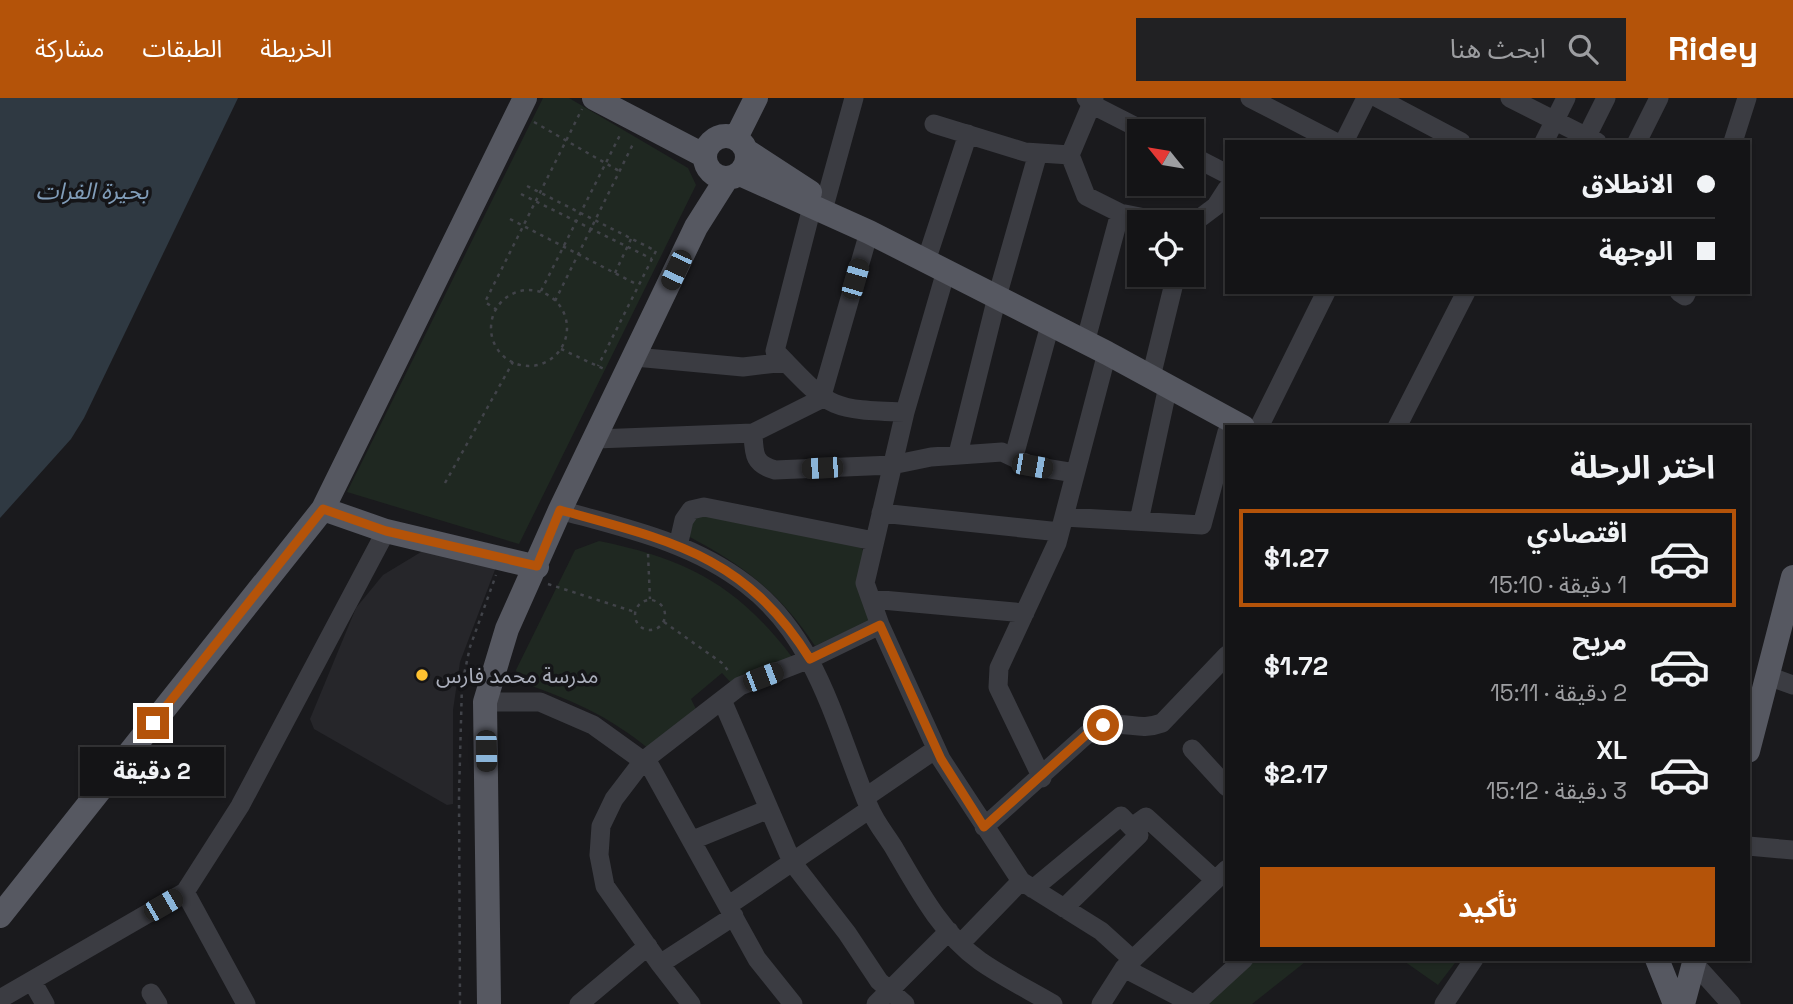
<!DOCTYPE html>
<html lang="ar">
<meta charset="utf-8">
<style>
body{margin:0;font-family:"Space Grotesk","Noto Sans Arabic",sans-serif;background:#212123;color:#f1f3f6;direction:rtl;height:100vh;display:flex;flex-direction:column;font-size:26px;white-space:nowrap}
*{box-sizing:border-box;margin:0}
p{font-size:23px;color:#9d9ea1}
.icon{flex:none;width:38px;height:38px;fill:none;stroke:currentColor;stroke-width:2;stroke-linecap:round;stroke-linejoin:round}
.map{position:relative;flex:1;overflow:hidden;direction:ltr}
.details{position:absolute;left:1225px;top:327px;width:525px;height:536px;display:flex;flex-direction:column;background:#141416;border-radius:0px;box-shadow:0 2px 5px #0004,0 0 0 2px #333335;direction:rtl}
.details>*{flex:none}
.top-card{position:absolute;left:1225px;top:42px;width:525px;height:154px;border-radius:0px;box-shadow:0 2px 5px #0004,0 0 0 2px #333335;direction:rtl;display:grid;align-content:center;height:154px;padding:0 35px;background:#141416}
.needle{width:46px;rotate:300deg}
.tools{position:absolute;left:1127px;top:21px;display:grid;gap:14px}
.tools a{display:grid;place-items:center;width:77px;height:77px;border-radius:0px;background:#141416;box-shadow:0 2px 5px #0004,0 0 0 2px #333335;font-size:35px}
.end{position:absolute;width:32px;height:32px;margin:-16px;border:9px solid #b45309;background:#fff;box-shadow:0 0 0 4px #fff}
.from{border-radius:50%}
.bubble{position:absolute;height:49px;border-radius:0px;background:#141416;box-shadow:0 2px 5px #0004,0 0 0 2px #333335;font-size:23px;font-weight:700;line-height:49px;text-align:center;direction:rtl}
.car{position:absolute;width:21px;height:42px;margin:-21px -10px;border-radius:9px;box-shadow:0 0 5px 2px #0007;background:linear-gradient(#222 24%,#8ab4d8 0 40%,#222 0 76%,#8ab4d8 0 86%,#222 0)}
.top-card b{display:flex;align-items:center;gap:24px;height:66px;font-size:26px}
.top-card b+b{border-top:2px solid #333335}
.top-card i{width:18px;height:18px;background:#f1f3f6}
ul{padding:0;list-style:none}
li{display:flex;align-items:center;gap:21px;height:98px;margin:0 14px 10px;padding:0 21px;border:4px solid transparent;border-radius:0px}
li div{flex:1}
li b{display:block;font-size:26px}
li em{font-style:normal;font-weight:700}
li.current{border-color:#b45309}
li>.icon{width:63px;height:63px;stroke-width:1.5}
h2{padding:0 35px;font-size:32px;line-height:84px}
.action{display:flex;gap:14px;margin-top:auto;padding:14px 35px}
.action a{flex:1;height:80px;border-radius:0px;background:#b45309;color:#fff;font-size:28px;font-weight:700;line-height:80px;text-align:center}
header{display:flex;align-items:center;gap:42px;box-sizing:border-box;height:98px;padding:0 35px;background:#b45309;color:#fff}
header strong{font-size:33px}
nav{display:flex;gap:38px;margin-inline-start:auto;font-size:24px}
.search{width:490px;height:63px;background:#212123;display:flex;align-items:center;gap:18px;box-sizing:border-box;padding:0 24px;border-radius:0px;color:#9d9ea1;font-size:26px}
.map>svg:first-child{display:block}
</style>
<header>
<strong>Ridey</strong>
<div class="search"><svg class="icon" aria-label="search" viewBox="0 0 24 24"><circle cx="10" cy="10" r="6"/><path d="M15 15l6 6"/></svg>ابحث هنا</div>
<nav><a>الخريطة</a><a>الطبقات</a><a>مشاركة</a></nav>
</header>
<div class="map">
<svg width="1793" height="906" viewBox="0 0 1793 906">
<rect width="100%" height="100%" fill="#1a1a1d"/>
<!-- built -->
<path fill="#26262a" d="M426,451L496,469L460,564L453,612V706L447,707L314,631L310,621L356,510L383,477Z"/>
<!-- green -->
<path fill="#1f2821" d="M543,0H569L688,70L696,87L519,446L347,394Z
M694,414L857,443L864,454L873,521L815,548C780,495 743,467 688,438Z
M599,443C687,461 737,487 792,559L732,586L722,575L691,601L698,615L653,654C606,616 574,603 518,583L516,572L575,452Z
M1251,861H1309L1252,906H1208Z
M1401,861H1458L1438,887Z"/>
<!-- water -->
<path fill="#2f3942" d="M0,0H238L84,320L71,341L0,420Z"/>
<g fill="none" stroke-linecap="round" stroke-linejoin="round">
<!-- path -->
<path stroke="#414349" stroke-width="2.5" stroke-dasharray="3.5 5" stroke-linecap="butt" d="M534,24L619,73
M527,88L656,153L598,268
M521,96L652,161
M510,121L638,187
M615,175L631,141
M491 230a38 38 0 1 1 76 0a38 38 0 1 1-76 0Z
M541,193L620,37
M555,203L634,44
M497,212L485,204L582,11
M561,251L606,272
M445,385L513,264
M648,456L650,501
M548,486L635,514
M635 517a15 15 0 1 1 30 0a15 15 0 1 1-30 0Z
M664,524L722,565L730,575
M460,906L459,697L462,586L470,549L496,477"/>
<!-- minor -->
<path stroke="#3b3c42" stroke-width="19" d="M1086,0L1091,6L1144,33
M1250,0L1335,44
M1378,0L1461,44
M1510,0L1597,44
M934,26L1025,54L1070,57L1094,0
M1587,38L1606,0
M1344,44L1366,0
M1544,44L1566,0
M1637,44L1659,0
M1733,44L1747,0
M1070,57L1086,98L1120,115L1165,124
M1192,58L1227,76
M825,105L854,0
M812,109L775,253C829,308 825,312 905,314
M1192,126L1216,108L1227,91
M926,163L968,36
M946,173L905,314L865,485L880,527L941,661L1021,783L1101,833L1133,862
M1679,194L1685,198L1687,194
M1085,245L1120,115
M635,259L743,269L786,264
M1151,279L1176,177
M1259,329L1326,194
M1397,329L1466,194
M753,335C754,355 753,366 775,372L892,367L931,359L1002,354L1032,368L1075,375
M596,341L753,335L821,301L869,134
M958,356L997,199L1038,55
M1014,358L1050,227
M560,412C625,430 691,444 746,486C818,540 836,631 869,709C875,724 886,737 894,750C918,791 941,835 980,863C1003,879 1029,892 1053,906
M881,415L1060,434
M1064,419L1202,427L1227,334
M1139,423L1168,288
M678,448L684,422L691,412L704,409L874,443
M871,501L1025,515
M1768,578L1793,587
M722,602L792,764L847,835L879,883L905,906
M485,604H540L593,627L650,668L757,861L793,906
M1192,651L1227,689
M1042,680L998,589L999,570L1057,445L1107,255
M866,699L936,651
M984,729L1086,637C1123,615 1132,636 1162,625L1227,557
M1132,729L1146,719L1215,782
M693,742L769,711
M1748,748L1793,752
M1033,791L1121,718L1139,737L1064,810
M185,794L246,906
M729,807L870,711
M961,845L1021,783
M1694,865L1731,906
M660,866L605,788L599,757L601,728L614,701L643,663L740,588L810,561L880,527
M1124,870L1193,906
M32,883L45,906
M151,895L158,906
M0,901L185,794L240,708L386,433
M579,906L648,848
M691,906L660,866L734,818
M876,906L949,833
M1101,906L1124,870L1227,771
M1195,906L1244,861
M1444,906L1474,861"/>
<!-- major -->
<path stroke="#565861" stroke-width="24" d="M594,0L705,58
M705 59a21 21 0 1 1 42 0a21 21 0 1 1-42 0Z
M736,40L756,0
M747,53L810,94
M740,76L869,134L1107,255L1243,329
M323,411L386,433L537,469
M1748,653L1793,479
M0,818L323,411L525,0
M1657,861L1675,906
M489,906L485,604L507,531L560,412L696,129L727,80
M1683,906L1695,861"/>
</g>
<g fill="none" stroke-linecap="round" stroke-linejoin="round">
<!-- route -->
<path stroke="#b45309" stroke-width="9" d="M153,625L323,411L386,433L537,468L560,412C671,443 745,457 810,561L880,527L941,661L984,729L1086,637L1103,627"/>
</g>
<!-- markers -->
<circle fill="#fec130" stroke="#151518" stroke-width="2.5" cx="422" cy="577" r="7"/>
<g text-anchor="middle" dominant-baseline="central" stroke-width="7" stroke-linejoin="round" paint-order="stroke">
<!-- poi labels -->
<g font-size="21" fill="#acb0bd" stroke="#151518" text-anchor="start">
<text x="436" y="577">مدرسة محمد فارس</text>
</g>
<!-- water labels -->
<g font-size="23" font-style="italic" fill="#819db9" stroke="#151518">
<text x="92" y="93">بحيرة الفرات</text>
</g>
</g>
</svg>
<div class="tools">
<a><svg class="needle" viewBox="-14 -14 28 28"><path d="M0-13l5 13h-10z" fill="#e53935"/><path d="M0 13l5-13h-10z" fill="#9d9ea1"/></svg></a>
<a><svg class="icon" aria-label="locate" viewBox="0 0 24 24"><circle cx="12" cy="12" r="6"/><path d="M12 2v4M12 18v4M2 12h4M18 12h4"/></svg></a>
</div>
<i class="end from" style="left:1103px;top:627px"></i>
<i class="end" style="left:153px;top:625px"></i>
<div class="bubble" style="left:80px;top:649px;width:144px">2 دقيقة</div>
<i class="car" style="left:676px;top:172px;rotate:205deg"></i>
<i class="car" style="left:855px;top:181px;rotate:16deg"></i>
<i class="car" style="left:1032px;top:368px;rotate:100deg"></i>
<i class="car" style="left:822px;top:370px;rotate:267deg"></i>
<i class="car" style="left:763px;top:579px;rotate:69deg"></i>
<i class="car" style="left:486px;top:653px;rotate:179deg"></i>
<i class="car" style="left:163px;top:807px;rotate:60deg"></i>
<div class="top-card">
<b><i class="from"></i>الانطلاق</b>
<b><i></i>الوجهة</b>
</div>
<section class="details">
<h2>اختر الرحلة</h2>
<ul>
<li class="current"><svg class="icon" aria-label="car" viewBox="0 0 24 24"><path d="M5 17H2v-5l4-1 3-4h7l3 4 3 1v5h-3M9 17h6M6 11h13"/><circle cx="7" cy="17" r="2"/><circle cx="17" cy="17" r="2"/></svg><div><b>اقتصادي</b><p>1 دقيقة · 15:10</p></div><em>$1.27</em></li>
<li><svg class="icon" aria-label="car" viewBox="0 0 24 24"><path d="M5 17H2v-5l4-1 3-4h7l3 4 3 1v5h-3M9 17h6M6 11h13"/><circle cx="7" cy="17" r="2"/><circle cx="17" cy="17" r="2"/></svg><div><b>مريح</b><p>2 دقيقة · 15:11</p></div><em>$1.72</em></li>
<li><svg class="icon" aria-label="car" viewBox="0 0 24 24"><path d="M5 17H2v-5l4-1 3-4h7l3 4 3 1v5h-3M9 17h6M6 11h13"/><circle cx="7" cy="17" r="2"/><circle cx="17" cy="17" r="2"/></svg><div><b>XL</b><p>3 دقيقة · 15:12</p></div><em>$2.17</em></li>
</ul>
<div class="action"><a>تأكيد</a></div>
</section>
</div>
